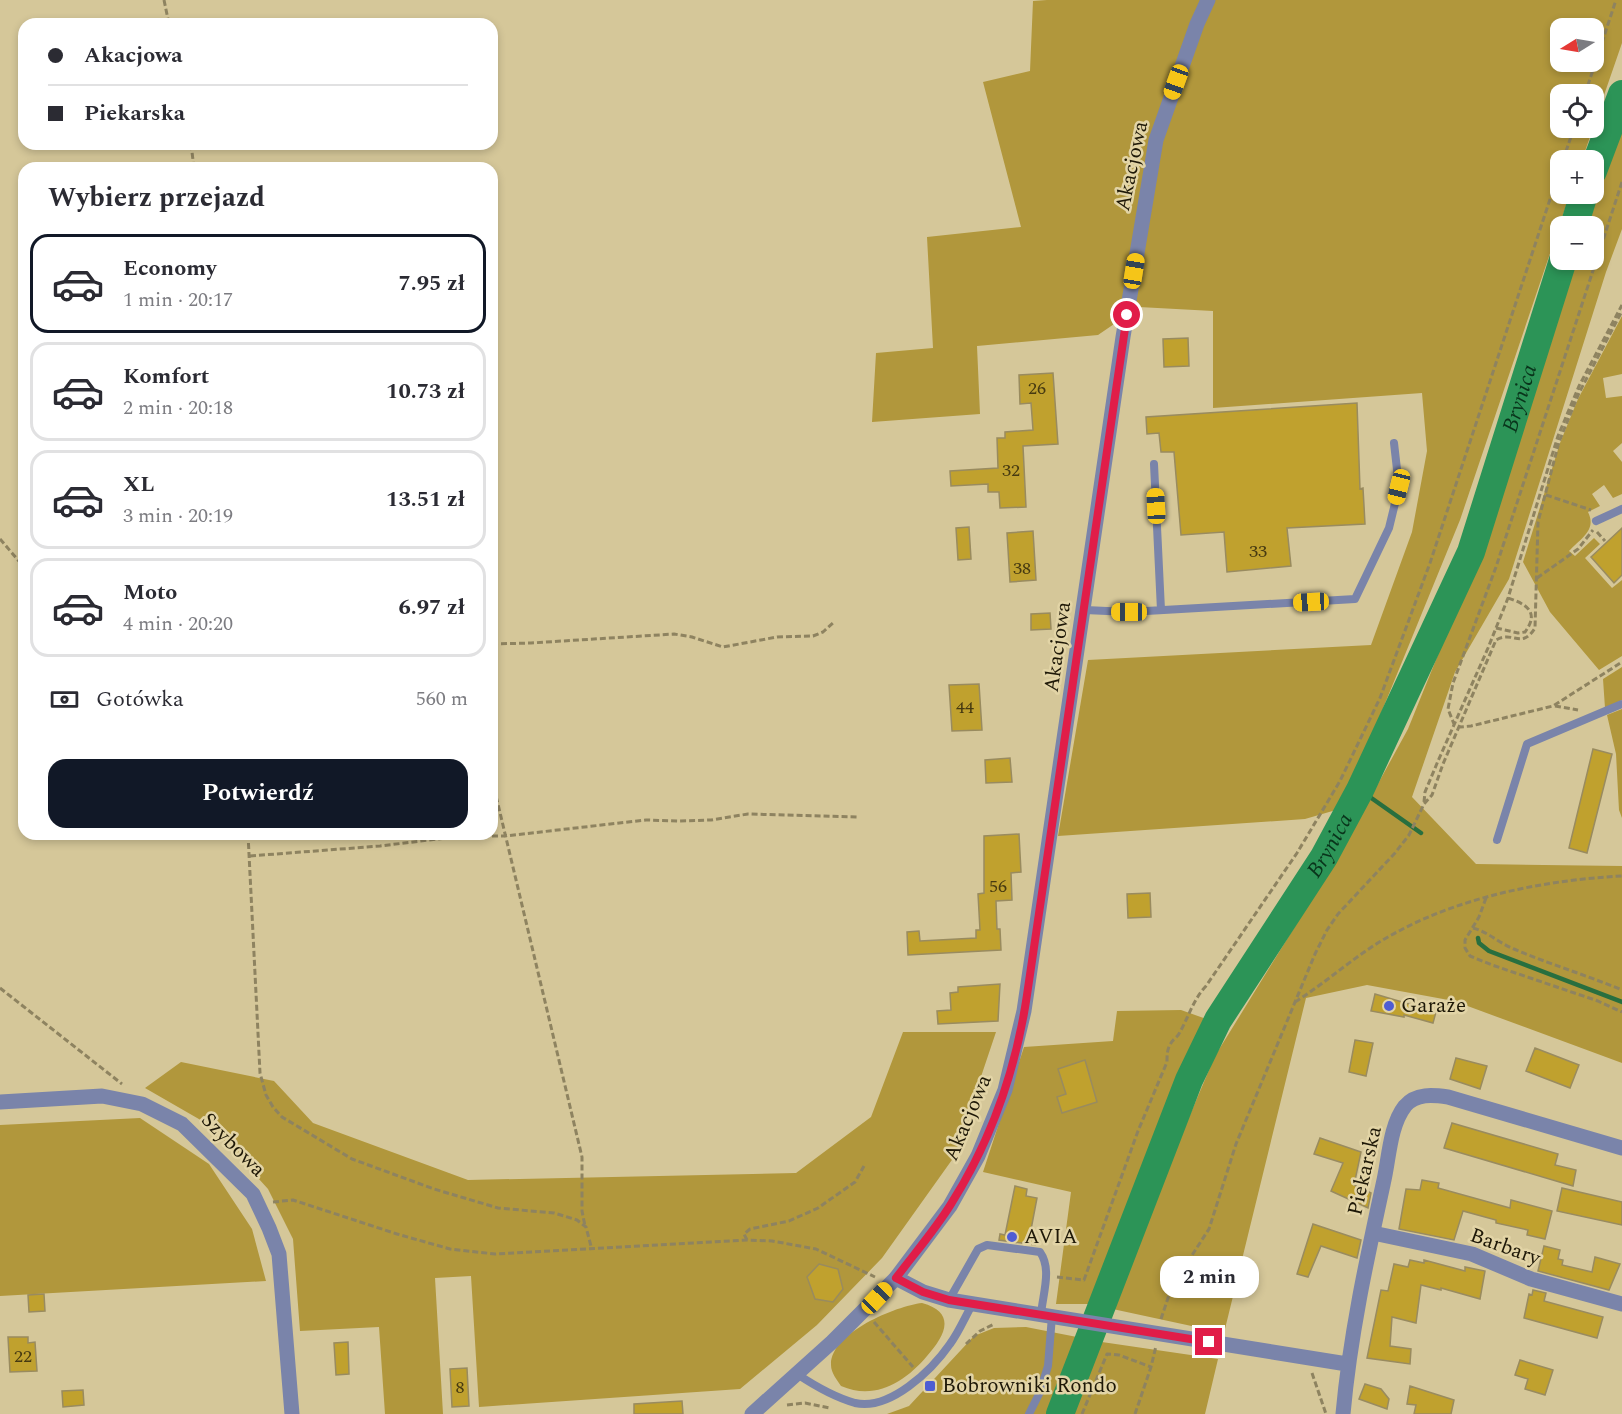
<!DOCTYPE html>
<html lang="pl">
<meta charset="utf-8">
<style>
body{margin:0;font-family:Spectral,serif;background:#f2f2f3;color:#2b2b33;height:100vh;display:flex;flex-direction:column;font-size:22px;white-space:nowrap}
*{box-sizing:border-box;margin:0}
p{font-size:20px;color:#7c7c81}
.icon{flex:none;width:33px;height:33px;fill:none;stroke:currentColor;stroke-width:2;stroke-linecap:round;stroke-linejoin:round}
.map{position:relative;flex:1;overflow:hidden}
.details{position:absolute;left:18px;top:162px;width:480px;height:678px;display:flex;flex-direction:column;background:#fff;border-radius:18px;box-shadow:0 3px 9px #0003}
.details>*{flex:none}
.guide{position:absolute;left:18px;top:18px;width:480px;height:132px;border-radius:18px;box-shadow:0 3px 9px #0003;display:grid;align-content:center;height:132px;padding:0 30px;background:#fff}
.needle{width:39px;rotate:259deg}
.fabs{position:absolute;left:1550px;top:18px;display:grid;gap:12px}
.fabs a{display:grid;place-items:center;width:54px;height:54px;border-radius:12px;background:#fff;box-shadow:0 3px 9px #0003;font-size:30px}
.end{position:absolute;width:27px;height:27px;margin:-14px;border:8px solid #e11d48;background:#fff;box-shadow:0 0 0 3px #fff}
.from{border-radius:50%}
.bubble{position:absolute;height:42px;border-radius:18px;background:#fff;box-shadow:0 3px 9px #0003;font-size:20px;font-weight:700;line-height:42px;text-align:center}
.car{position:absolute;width:18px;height:36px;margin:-18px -9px;border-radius:8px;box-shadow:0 0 4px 2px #0007;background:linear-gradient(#f5c518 24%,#345 0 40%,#f5c518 0 76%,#345 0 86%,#f5c518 0)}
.guide b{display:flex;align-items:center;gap:21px;height:57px;font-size:22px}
.guide b+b{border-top:2px solid #e1e1e2}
.guide i{width:15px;height:15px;background:#2b2b33}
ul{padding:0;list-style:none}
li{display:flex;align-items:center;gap:18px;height:99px;margin:0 12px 9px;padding:0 18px;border:3px solid #e1e1e2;border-radius:18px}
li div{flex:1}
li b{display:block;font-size:22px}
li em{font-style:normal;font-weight:700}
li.selected{border-color:#111827}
li>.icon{width:54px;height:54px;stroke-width:1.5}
h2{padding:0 30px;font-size:27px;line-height:72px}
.pay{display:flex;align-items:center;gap:15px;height:66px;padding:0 30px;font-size:22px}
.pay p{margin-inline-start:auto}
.action{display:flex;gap:12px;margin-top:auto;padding:12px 30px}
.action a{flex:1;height:69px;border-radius:18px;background:#111827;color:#fff;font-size:24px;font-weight:700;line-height:69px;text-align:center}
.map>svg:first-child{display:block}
</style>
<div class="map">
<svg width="1622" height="1414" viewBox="0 0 1622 1414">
<rect width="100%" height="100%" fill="#d5c799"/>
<!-- green -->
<path fill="#b1973c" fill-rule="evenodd" d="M1047,0H1622V43L1593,127V94H1560V128H1593L1582,160H1560V194H1570L1460,520L1377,723L1336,810L1305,819L1058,836L1088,660L1371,645L1412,532L1427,451L1422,393L1213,408V311L1139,307L1098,335L977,346L980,414L872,422L876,353L933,348L927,237L1021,227L983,82L1030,71L1033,1ZM1560,28H1593V62H1560Z
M1622,121V229L1606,272L1509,579L1455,672L1412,797L1476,864L1622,866V1063L1454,1001L1367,985L1306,998L1224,1333L1108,1308L1215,1056L1339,855L1408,729L1480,551L1575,260H1593V226H1585Z
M1622,316V374L1603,378L1606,398L1622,396V443L1613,451L1622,462V494L1613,498L1604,485L1592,494L1600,506L1588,512C1597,530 1581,538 1569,551L1575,556L1594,538L1600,544L1585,558L1612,588L1622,580V656L1599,670L1550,612L1523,562L1560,443L1578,399Z
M1622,667V700L1605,708L1603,679Z
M1622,709V818L1619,810L1616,754L1607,715Z
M1181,1010L1212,1021L1189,1065L1092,1304H1056L1071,1192L983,1172L1024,1047L1113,1041L1117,1011Z
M903,1032H996L954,1157L882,1258L817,1325L740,1389L479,1407L471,1276L435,1278L443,1414H385L379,1327L300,1331L293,1239L268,1189L211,1126L145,1088L181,1062L274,1081L313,1123L468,1180L796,1173L871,1117Z
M140,1118L209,1164L252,1229L266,1281L0,1296V1125Z
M922,1303C958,1313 944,1337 927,1356C905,1382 875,1401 841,1386C837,1380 831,1373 831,1365C830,1333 896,1306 922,1303Z
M1026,1327L1082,1338L1054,1414H887L909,1406L974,1336L994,1328Z
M1095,1341L1218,1359L1205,1414H1067Z"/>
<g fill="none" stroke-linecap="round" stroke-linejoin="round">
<!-- stream -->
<path stroke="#286f3f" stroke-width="4.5" d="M1360,790L1421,833
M1478,938L1479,943L1489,951L1622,1002"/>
<!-- river -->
<g stroke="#2c9457" stroke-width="28">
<path d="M1593,171L1622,94"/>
<path d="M1574,226L1584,194"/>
<path id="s1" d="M1060,1414L1189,1080L1218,1020L1324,857L1360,790L1471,552L1563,260"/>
</g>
</g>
<!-- building -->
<path fill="#c0a12e" stroke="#998b5f" stroke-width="1.5" d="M1188,338L1189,366L1164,367L1163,339Z
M1053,373L1058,444L1023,446L1026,507L1000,508L999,492H988V484L951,486L950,471L998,468L997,438H1005V432L1033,430L1031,403L1020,404L1019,375Z
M1357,403L1360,489L1363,488L1365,524L1287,528L1291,566L1227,572L1224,532L1181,535L1174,452H1161L1159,433L1147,434L1146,417Z
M969,527L971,559L958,560L956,528Z
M1622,528V575L1614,583L1591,557Z
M1033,531L1036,580L1010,582L1007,533Z
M1050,613L1051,629L1031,630V614Z
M979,684L982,730L952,731L949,685Z
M1593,749L1612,754L1587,853L1569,848Z
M1010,758L1012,782L986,783L985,760Z
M1019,834L1021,872L1011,873L1012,900L996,901L997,929H1000L1001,950L908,955L907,932L919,931L920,941L976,938V930H980L978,894L984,893V836Z
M1150,893L1151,917L1128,918L1127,894Z
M1000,984L998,1021L938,1024L937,1011L951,1010L950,993L958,992V987Z
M1375,994L1436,1012L1433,1023L1404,1015V1017L1371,1011Z
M1355,1040L1373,1043L1366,1076L1349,1072Z
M1535,1048L1579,1065L1570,1088L1526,1071Z
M1456,1058L1487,1066L1480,1089L1450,1079Z
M1085,1060L1097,1102L1062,1113L1057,1097L1066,1094L1058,1069Z
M1452,1123L1558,1154L1555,1165L1576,1170L1573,1186L1444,1148Z
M1320,1138L1361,1152L1354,1185L1371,1193L1368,1208L1331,1191L1343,1163L1314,1154Z
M1422,1180L1439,1183L1438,1188L1510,1208L1511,1200L1552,1211L1545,1239L1527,1235L1528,1230L1496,1223V1220L1463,1211L1454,1240L1399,1229L1406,1189L1420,1190Z
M1015,1186L1027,1189L1026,1196L1037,1198L1029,1240L1035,1241V1245L999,1240L1000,1234L1005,1235Z
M1562,1188L1622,1202V1225L1557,1211Z
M1313,1224L1361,1240L1357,1258L1321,1246L1308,1277L1297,1274Z
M1544,1246L1560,1250L1558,1259L1563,1260L1562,1265L1592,1272L1595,1257L1620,1264L1609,1290L1538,1271Z
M1410,1260L1424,1263V1260L1465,1271V1267L1485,1271L1480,1299L1441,1288V1290L1421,1285L1416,1323L1392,1317L1390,1346L1411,1349L1410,1364L1367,1358L1381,1290L1388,1291L1394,1264L1408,1267Z
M819,1264L838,1269L843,1289L833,1302L815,1299L807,1277Z
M1533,1290L1546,1293L1544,1301L1603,1317L1597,1338L1524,1318L1529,1294L1532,1295Z
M44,1294L45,1311L29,1312L28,1295Z
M8,1337H28V1343L35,1342L37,1371L10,1372Z
M348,1342L349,1374L336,1375L334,1343Z
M1520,1360L1553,1370L1545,1395L1525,1389L1528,1379L1515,1375Z
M467,1368L469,1406L452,1407L450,1369Z
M1365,1384L1381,1389L1389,1399L1387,1409L1359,1399Z
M1410,1386L1454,1400L1451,1414H1414L1416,1405L1407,1404Z
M83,1390L84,1405L63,1407L62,1391Z
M682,1401L683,1414H634V1404Z"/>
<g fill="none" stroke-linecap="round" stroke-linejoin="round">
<!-- path -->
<path stroke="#8e8360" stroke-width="3" stroke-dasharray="6 3" stroke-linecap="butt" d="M164,0L169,24
M1585,94L1616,0
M191,144L194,168
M1563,160L1574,128
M1622,182L1496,567L1453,683L1448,709L1454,724L1460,727L1471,726L1553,706L1622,662
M1546,495L1591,510
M1597,532L1605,541
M0,539L24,567
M1537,578L1578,549L1593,530
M1496,628L1518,633L1525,632C1540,612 1526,604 1508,598
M492,644L531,643L674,634L692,637L723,647L777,637L813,636L823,632L833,623
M1555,706L1578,710
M492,779L582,1157V1211L585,1226
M1424,802L1425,792L1438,761L1488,648L1508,598L1558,436L1579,386L1622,305
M248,834L260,1073L266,1095L273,1107L282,1117L352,1159L434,1189L498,1208L554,1213L577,1220L586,1227L592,1250
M250,856L380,846L462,836H505L646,820L679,821L711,820L748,814L857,817
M1486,898L1479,917L1465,940V948L1470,956L1492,965L1598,1001L1622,1012
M1473,928C1488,932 1499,943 1514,949C1549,964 1586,975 1622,990
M0,988L122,1084
M1295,1002C1330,980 1360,951 1397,932C1464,896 1546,880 1622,876
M273,1202L293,1200L397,1234L450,1249L495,1254L747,1240L772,1241L816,1249L875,1277
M747,1240L744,1234L750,1229L789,1221L818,1208L855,1182L864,1166
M1057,1277L1084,1280L1138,1131L1167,1062C1167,1055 1167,1049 1171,1043C1173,1039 1178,1037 1180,1032C1189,1016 1193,1000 1206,986L1297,853L1340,781L1380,698L1430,563L1560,169
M1161,1319L1172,1286L1209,1229L1236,1144L1315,954L1327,930L1338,914L1395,853L1409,835L1424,804L1432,795L1443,764L1496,640C1514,630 1521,650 1535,628L1538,522L1559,442L1579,393L1622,311
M874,1322L913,1367
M966,1344L980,1331L994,1324
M1312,1373L1326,1414
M787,1405L805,1403L830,1408
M1082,1414L1107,1354L1119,1355L1151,1367
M1135,1414L1151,1367L1156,1346"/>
<!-- service -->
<path stroke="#7a84aa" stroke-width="8" d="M1154,464L1161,610
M1596,521L1622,509
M1085,610L1129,612L1355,599L1389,528L1399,487L1394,443
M1497,840L1527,744L1622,704
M949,1300L978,1249L987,1245L1040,1252C1052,1269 1043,1293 1041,1314
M797,1374C815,1386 834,1397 855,1403C890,1411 932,1370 950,1344C959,1332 965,1317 973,1303
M1029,1414L1040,1392L1048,1366L1052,1316"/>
<!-- minor -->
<path stroke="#7a84aa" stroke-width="15" d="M0,1102L102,1096L142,1104L182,1124L253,1194L269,1228L279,1254L292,1414
M1373,1233L1472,1254L1531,1279L1622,1304
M896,1278L923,1292L949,1300L1347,1364
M1343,1414C1350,1335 1367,1258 1384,1180C1389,1158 1390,1125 1405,1106C1416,1093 1433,1095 1448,1097L1622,1148"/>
<!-- tertiary -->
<path stroke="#7a84aa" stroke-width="15" d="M752,1414L832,1342L896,1278L950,1206L978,1156L1005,1090L1024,1011L1123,337L1156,140L1197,24L1208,0"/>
</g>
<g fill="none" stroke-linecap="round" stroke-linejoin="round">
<!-- route -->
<path stroke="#e11d48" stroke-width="8" d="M1127,315L1027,995C1016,1069 991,1141 951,1204C935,1230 914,1254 896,1278L923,1292L949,1300L1209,1342"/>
</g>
<!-- markers -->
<g fill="#4e5dd3" stroke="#e2d4a6" stroke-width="2">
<circle cx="1389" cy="1006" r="6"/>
<circle cx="1012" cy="1237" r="6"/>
<rect x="924" y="1380" width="12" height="12" rx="3"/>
</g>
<g text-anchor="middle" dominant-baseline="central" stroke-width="5" stroke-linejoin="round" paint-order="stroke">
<!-- number labels -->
<g font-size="18" fill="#463a11">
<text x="1037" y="388">26</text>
<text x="1011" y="470">32</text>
<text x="1258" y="551">33</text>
<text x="1022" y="568">38</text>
<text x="965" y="707">44</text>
<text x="998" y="886">56</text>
<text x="23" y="1356">22</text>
<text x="460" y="1387">8</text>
</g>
<!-- street labels -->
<g font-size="21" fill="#1e1807" stroke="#e2d4a6">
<text transform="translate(1132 166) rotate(-78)">Akacjowa</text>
<text transform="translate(1058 647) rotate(-82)">Akacjowa</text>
<text transform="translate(968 1118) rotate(-67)">Akacjowa</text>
<text transform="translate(233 1145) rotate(45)">Szybowa</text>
<text transform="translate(1365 1171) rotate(-77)">Piekarska</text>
<text transform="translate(1505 1247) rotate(20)">Barbary</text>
</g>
<!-- poi labels -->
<g font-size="21" fill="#1e1807" stroke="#e2d4a6" text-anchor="start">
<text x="1401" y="1006">Garaże</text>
<text x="1024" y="1237">AVIA</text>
<text x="942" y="1386">Bobrowniki Rondo</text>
</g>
<!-- water labels -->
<g font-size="22" font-style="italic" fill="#09341b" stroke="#e2d4a6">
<text stroke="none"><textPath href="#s1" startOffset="1119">Brynica</textPath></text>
<text stroke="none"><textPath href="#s1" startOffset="632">Brynica</textPath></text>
</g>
</g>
</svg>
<div class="fabs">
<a><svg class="needle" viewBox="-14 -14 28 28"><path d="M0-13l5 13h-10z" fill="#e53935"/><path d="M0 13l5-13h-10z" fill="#7c7c81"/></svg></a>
<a><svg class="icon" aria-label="locate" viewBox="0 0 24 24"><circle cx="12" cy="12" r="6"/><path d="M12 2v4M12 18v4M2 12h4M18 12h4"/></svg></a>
<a>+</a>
<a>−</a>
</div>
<i class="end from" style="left:1127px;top:315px"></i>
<i class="end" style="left:1209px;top:1342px"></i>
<div class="bubble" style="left:1160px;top:1256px;width:99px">2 min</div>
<i class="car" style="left:1176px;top:82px;rotate:200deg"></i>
<i class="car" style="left:1134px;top:271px;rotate:9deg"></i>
<i class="car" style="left:1399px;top:487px;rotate:194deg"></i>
<i class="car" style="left:1156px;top:506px;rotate:357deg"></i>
<i class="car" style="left:1311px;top:602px;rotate:267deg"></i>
<i class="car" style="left:1129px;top:612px;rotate:270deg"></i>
<i class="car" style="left:877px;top:1298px;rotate:44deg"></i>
<div class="guide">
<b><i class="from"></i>Akacjowa</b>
<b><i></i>Piekarska</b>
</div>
<section class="details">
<h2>Wybierz przejazd</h2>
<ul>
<li class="selected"><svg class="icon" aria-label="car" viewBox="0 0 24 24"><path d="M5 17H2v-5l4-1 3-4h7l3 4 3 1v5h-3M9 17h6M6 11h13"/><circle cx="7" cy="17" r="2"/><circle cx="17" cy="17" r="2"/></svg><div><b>Economy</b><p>1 min · 20:17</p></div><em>7.95 zł</em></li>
<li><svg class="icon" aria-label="car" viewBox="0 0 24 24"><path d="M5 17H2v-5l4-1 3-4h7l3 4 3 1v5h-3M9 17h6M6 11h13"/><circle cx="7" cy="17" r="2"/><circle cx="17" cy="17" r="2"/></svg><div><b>Komfort</b><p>2 min · 20:18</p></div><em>10.73 zł</em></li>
<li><svg class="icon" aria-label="car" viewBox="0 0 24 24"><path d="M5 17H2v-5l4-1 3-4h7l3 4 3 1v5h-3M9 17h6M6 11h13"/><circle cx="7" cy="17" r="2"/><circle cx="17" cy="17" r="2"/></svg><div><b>XL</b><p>3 min · 20:19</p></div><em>13.51 zł</em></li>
<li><svg class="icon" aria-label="car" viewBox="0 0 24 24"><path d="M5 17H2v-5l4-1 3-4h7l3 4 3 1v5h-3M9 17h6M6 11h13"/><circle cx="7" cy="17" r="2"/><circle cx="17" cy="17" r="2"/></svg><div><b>Moto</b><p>4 min · 20:20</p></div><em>6.97 zł</em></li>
</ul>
<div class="pay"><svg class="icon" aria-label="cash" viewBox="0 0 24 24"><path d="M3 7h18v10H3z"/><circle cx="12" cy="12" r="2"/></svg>Gotówka<p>560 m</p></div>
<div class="action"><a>Potwierdź</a></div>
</section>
</div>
